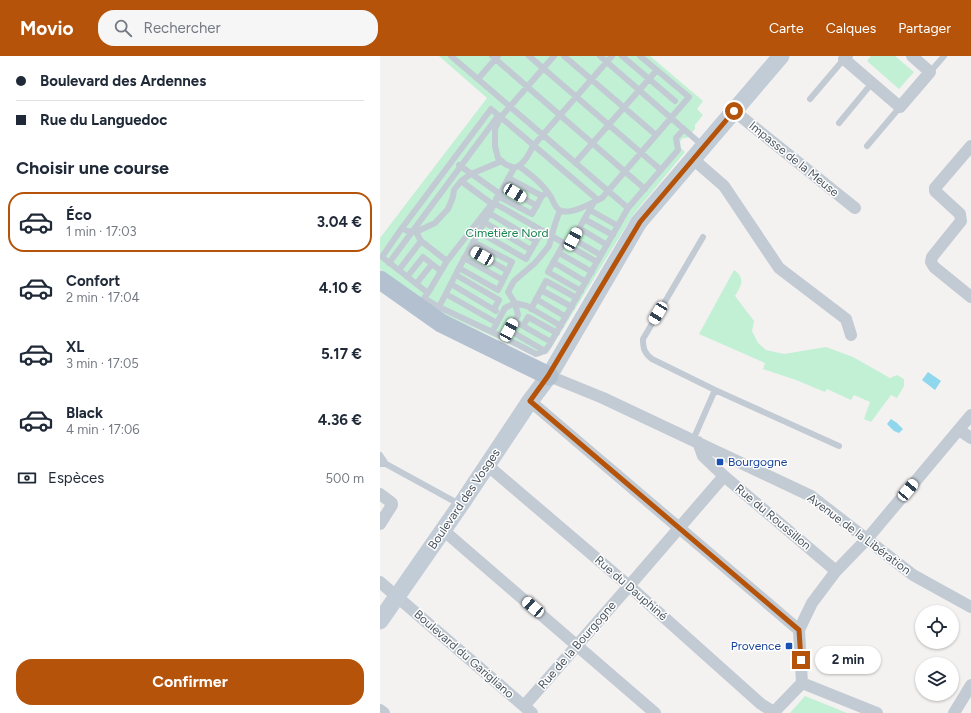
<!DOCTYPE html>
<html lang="fr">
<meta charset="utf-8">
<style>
body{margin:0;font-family:Figtree,sans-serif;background:#f6f6f7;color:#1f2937;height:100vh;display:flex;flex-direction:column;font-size:15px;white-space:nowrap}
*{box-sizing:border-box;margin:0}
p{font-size:13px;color:#747a83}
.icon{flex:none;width:22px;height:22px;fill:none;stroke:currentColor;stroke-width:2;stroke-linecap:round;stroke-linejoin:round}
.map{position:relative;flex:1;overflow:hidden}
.side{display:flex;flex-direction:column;background:#fff;width:380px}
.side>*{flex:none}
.hud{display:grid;align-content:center;height:88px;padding:0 16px;background:#fff}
.controls{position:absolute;left:535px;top:549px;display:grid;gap:8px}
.controls a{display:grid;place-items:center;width:44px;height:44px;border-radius:50%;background:#fff;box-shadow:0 1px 3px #0004;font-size:20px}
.end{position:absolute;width:18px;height:18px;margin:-9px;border:5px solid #b45309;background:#fff;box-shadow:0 0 0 2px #fff}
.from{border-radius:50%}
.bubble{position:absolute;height:28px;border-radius:14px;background:#fff;box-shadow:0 1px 3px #0004;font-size:13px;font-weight:700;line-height:28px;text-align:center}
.car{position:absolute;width:12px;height:24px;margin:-12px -6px;border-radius:5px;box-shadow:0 0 3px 1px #0007;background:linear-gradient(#fff 24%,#345 0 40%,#fff 0 76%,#345 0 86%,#fff 0)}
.hud b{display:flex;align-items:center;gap:14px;height:38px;font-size:15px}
.hud b+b{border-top:1px solid #e0e1e3}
.hud i{width:10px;height:10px;background:#1f2937}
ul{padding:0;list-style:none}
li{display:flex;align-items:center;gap:12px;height:60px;margin:0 8px 6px;padding:0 8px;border:2px solid transparent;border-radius:16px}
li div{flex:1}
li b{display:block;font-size:15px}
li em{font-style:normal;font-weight:700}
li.on{border-color:#b45309}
li>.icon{width:36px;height:36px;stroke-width:1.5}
h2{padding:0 16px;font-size:18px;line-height:48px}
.pay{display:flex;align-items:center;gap:10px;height:44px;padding:0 16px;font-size:15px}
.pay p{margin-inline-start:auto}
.action{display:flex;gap:8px;margin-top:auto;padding:8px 16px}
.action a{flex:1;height:46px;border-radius:16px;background:#b45309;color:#fff;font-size:16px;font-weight:700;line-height:46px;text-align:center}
header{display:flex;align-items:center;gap:24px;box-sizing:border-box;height:56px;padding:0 20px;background:#b45309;color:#fff}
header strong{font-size:19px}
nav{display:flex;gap:22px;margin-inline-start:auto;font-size:14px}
.search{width:280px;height:36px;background:#f6f6f7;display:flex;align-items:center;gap:10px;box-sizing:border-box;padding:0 14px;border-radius:16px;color:#747a83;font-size:15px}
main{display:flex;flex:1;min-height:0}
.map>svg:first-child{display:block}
</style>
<header>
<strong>Movio</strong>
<div class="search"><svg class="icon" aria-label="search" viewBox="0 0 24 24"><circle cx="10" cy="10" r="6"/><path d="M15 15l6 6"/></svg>Rechercher</div>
<nav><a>Carte</a><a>Calques</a><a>Partager</a></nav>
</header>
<main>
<section class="side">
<div class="hud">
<b><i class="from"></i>Boulevard des Ardennes</b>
<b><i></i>Rue du Languedoc</b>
</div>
<h2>Choisir une course</h2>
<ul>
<li class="on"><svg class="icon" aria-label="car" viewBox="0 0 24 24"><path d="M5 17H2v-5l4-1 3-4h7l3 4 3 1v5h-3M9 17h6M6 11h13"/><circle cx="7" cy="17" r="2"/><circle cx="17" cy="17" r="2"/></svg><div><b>Éco</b><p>1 min · 17:03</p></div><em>3.04 €</em></li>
<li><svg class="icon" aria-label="car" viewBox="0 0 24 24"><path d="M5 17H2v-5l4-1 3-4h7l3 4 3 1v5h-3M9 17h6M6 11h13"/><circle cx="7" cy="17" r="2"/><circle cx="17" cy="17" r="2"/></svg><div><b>Confort</b><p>2 min · 17:04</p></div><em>4.10 €</em></li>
<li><svg class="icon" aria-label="car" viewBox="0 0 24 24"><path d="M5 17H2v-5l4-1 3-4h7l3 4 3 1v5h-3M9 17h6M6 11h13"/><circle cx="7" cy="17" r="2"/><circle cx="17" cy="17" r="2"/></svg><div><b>XL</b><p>3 min · 17:05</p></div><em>5.17 €</em></li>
<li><svg class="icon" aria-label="car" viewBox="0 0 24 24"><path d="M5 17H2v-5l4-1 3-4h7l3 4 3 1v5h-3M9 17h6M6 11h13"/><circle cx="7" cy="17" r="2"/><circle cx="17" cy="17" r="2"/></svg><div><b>Black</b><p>4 min · 17:06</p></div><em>4.36 €</em></li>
</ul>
<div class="pay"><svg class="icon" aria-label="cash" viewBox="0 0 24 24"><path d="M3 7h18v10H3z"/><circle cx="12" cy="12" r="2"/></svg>Espèces<p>500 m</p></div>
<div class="action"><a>Confirmer</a></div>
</section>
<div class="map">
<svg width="591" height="657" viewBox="0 0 591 657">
<rect width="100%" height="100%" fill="#f4f1f1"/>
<!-- green -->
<path fill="#c1f0d4" d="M59,0H270L323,45L317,53L323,59L315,69V73L307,82H303L300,85L301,92L305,96L253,159L168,297L155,300L57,255L0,213V182L107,42Z
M491,0H515L534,16L519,33L487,5Z
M354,214C366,222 361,230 355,240L374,265L372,275L378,287L386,294L404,298L446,291L473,301L510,322L517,319L524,323V330L517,342L511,339L491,366L484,363L490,346L474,339L471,344L447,333L445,336L416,324L383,313L385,307L319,278Z
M425,640L467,657H410Z"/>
<!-- water -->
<path fill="#8fd7ec" d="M548,316L561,325L555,334L542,324Z
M511,363L517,367L523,373L519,377L514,375L507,368Z"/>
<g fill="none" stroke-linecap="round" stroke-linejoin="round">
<!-- lane -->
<path stroke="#c2cbd3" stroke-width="6" d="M71,0L248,152
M112,0L265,133
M149,0L281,114
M184,0L276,79
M220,0L322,89
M242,0L295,45
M550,16L564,0
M98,23L118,0
M430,43L464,3
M459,67L492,27
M487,90L520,51
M195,107L277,14
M79,109L120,138
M139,110C151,119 163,128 171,141C173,145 176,154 181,155C193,158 212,147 222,142L309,41L260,0
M134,112L125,108L118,102L115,90V73L120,62L174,0
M128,122L162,140L165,138
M81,125L112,148
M124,131L157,150
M116,143L118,140L152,158L162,140
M218,144L111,53L22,172L2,201L48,237L44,242L59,251L125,282L156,298C165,295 166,295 171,286L248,152L298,94L296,82L304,73
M114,147L217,206
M213,148L193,183L221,199
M210,154L238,170
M109,157L156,185
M204,163L233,179
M104,166L151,194
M22,172L27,175L36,176L55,167L68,153L73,141L74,134L81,125L91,118L122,105
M199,172L227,189
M36,176L41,185L67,205
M99,176L146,203L162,175
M184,187L168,216L201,235
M89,193L128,215
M179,197L212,216
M84,202L123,224
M173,206L206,226
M9,207L118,60
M79,212L118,234L132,206L93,186
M19,214L41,185
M76,219L119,244L114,253
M27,221L43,201L61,215
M36,228L52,208
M71,228L116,255
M161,234L192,251
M48,237L67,205L110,150
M66,238L117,267
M156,243L186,261
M59,251L79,212L134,112C144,109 149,98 153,90L232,0
M151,253L166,225L197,242
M134,265L143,270L148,261L177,277
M143,270L171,286
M129,274L165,295
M112,276L125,252L135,247L147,250L181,270
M125,282L138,259L135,247L128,236L134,225L155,207L169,190L175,168L180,154
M335,334L459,390
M313,384L335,334L272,303C264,297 263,292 263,283L323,181
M0,399L6,408
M0,408H6L79,448"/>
<!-- street -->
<path stroke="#c2cbd3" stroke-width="12" d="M467,0L464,3L520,51L550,16L532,0
M354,55L475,152
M591,90L555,132V135L580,158L581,165L552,201L551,206L554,211L591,241
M313,103L344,130L399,212L466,263L471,279
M169,320L223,342L431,440L533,519L591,551
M150,345L419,574
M579,374L591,382
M318,386L323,400L344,420L456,515
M107,409L249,530L381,648L394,656
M0,438L12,447V449L0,468
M63,474L275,657
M0,526L152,657
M422,627L497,657
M144,650L249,530L344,420
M0,654L4,657
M393,657L422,627L419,574L432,547L456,515L487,483L591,359
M574,657L591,629"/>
<!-- secondary -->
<path stroke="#c2ccd7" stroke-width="17" d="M0,565L84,444L150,345L169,320L259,166L401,0"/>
<!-- primary -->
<path stroke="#b2c0cf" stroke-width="19" d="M0,224L61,267L169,320"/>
</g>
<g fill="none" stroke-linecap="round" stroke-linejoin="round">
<!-- route -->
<path stroke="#b45309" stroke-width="5" d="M354,55L260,166L168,320L150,345L419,574L421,604"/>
</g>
<!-- markers -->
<g fill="#1a4fb4" stroke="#fff" stroke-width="1.5">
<rect x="336" y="402" width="8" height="8" rx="2"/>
<rect x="405" y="586" width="8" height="8" rx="2"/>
</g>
<g text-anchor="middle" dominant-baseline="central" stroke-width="3" stroke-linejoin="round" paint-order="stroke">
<!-- street labels -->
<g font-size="12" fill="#49545f" stroke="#fff">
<text transform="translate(414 103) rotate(39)">Impasse de la Meuse</text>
<text transform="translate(84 443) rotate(-56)">Boulevard des Vosges</text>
<text transform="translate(393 461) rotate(40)">Rue du Roussillon</text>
<text transform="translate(479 478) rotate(37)">Avenue de la Libération</text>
<text transform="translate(251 532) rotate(41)">Rue du Dauphiné</text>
<text transform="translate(197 589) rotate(-49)">Rue de la Bourgogne</text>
<text transform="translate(84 598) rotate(41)">Boulevard du Garigliano</text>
</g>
<!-- park labels -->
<g font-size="12" fill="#18824f" stroke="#fff">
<text x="127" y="177">Cimetière Nord</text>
</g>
<!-- transit labels -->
<g font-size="12" fill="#164399" stroke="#fff" text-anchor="start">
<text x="348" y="406">Bourgogne</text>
<text x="401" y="590" text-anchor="end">Provence</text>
</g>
</g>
</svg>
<div class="controls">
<a><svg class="icon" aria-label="locate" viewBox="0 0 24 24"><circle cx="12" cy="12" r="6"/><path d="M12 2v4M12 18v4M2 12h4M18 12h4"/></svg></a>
<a><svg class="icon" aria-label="layers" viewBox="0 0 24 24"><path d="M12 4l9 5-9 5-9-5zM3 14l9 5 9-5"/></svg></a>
</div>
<i class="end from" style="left:354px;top:55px"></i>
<i class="end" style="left:421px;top:604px"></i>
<div class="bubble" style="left:435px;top:590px;width:66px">2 min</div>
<i class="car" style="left:135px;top:137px;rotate:121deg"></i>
<i class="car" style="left:193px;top:183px;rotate:29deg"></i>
<i class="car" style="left:102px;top:200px;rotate:300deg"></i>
<i class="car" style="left:278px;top:257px;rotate:211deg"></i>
<i class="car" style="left:129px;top:274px;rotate:28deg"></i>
<i class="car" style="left:528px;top:434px;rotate:40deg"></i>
<i class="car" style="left:153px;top:551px;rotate:311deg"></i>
</div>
</main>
